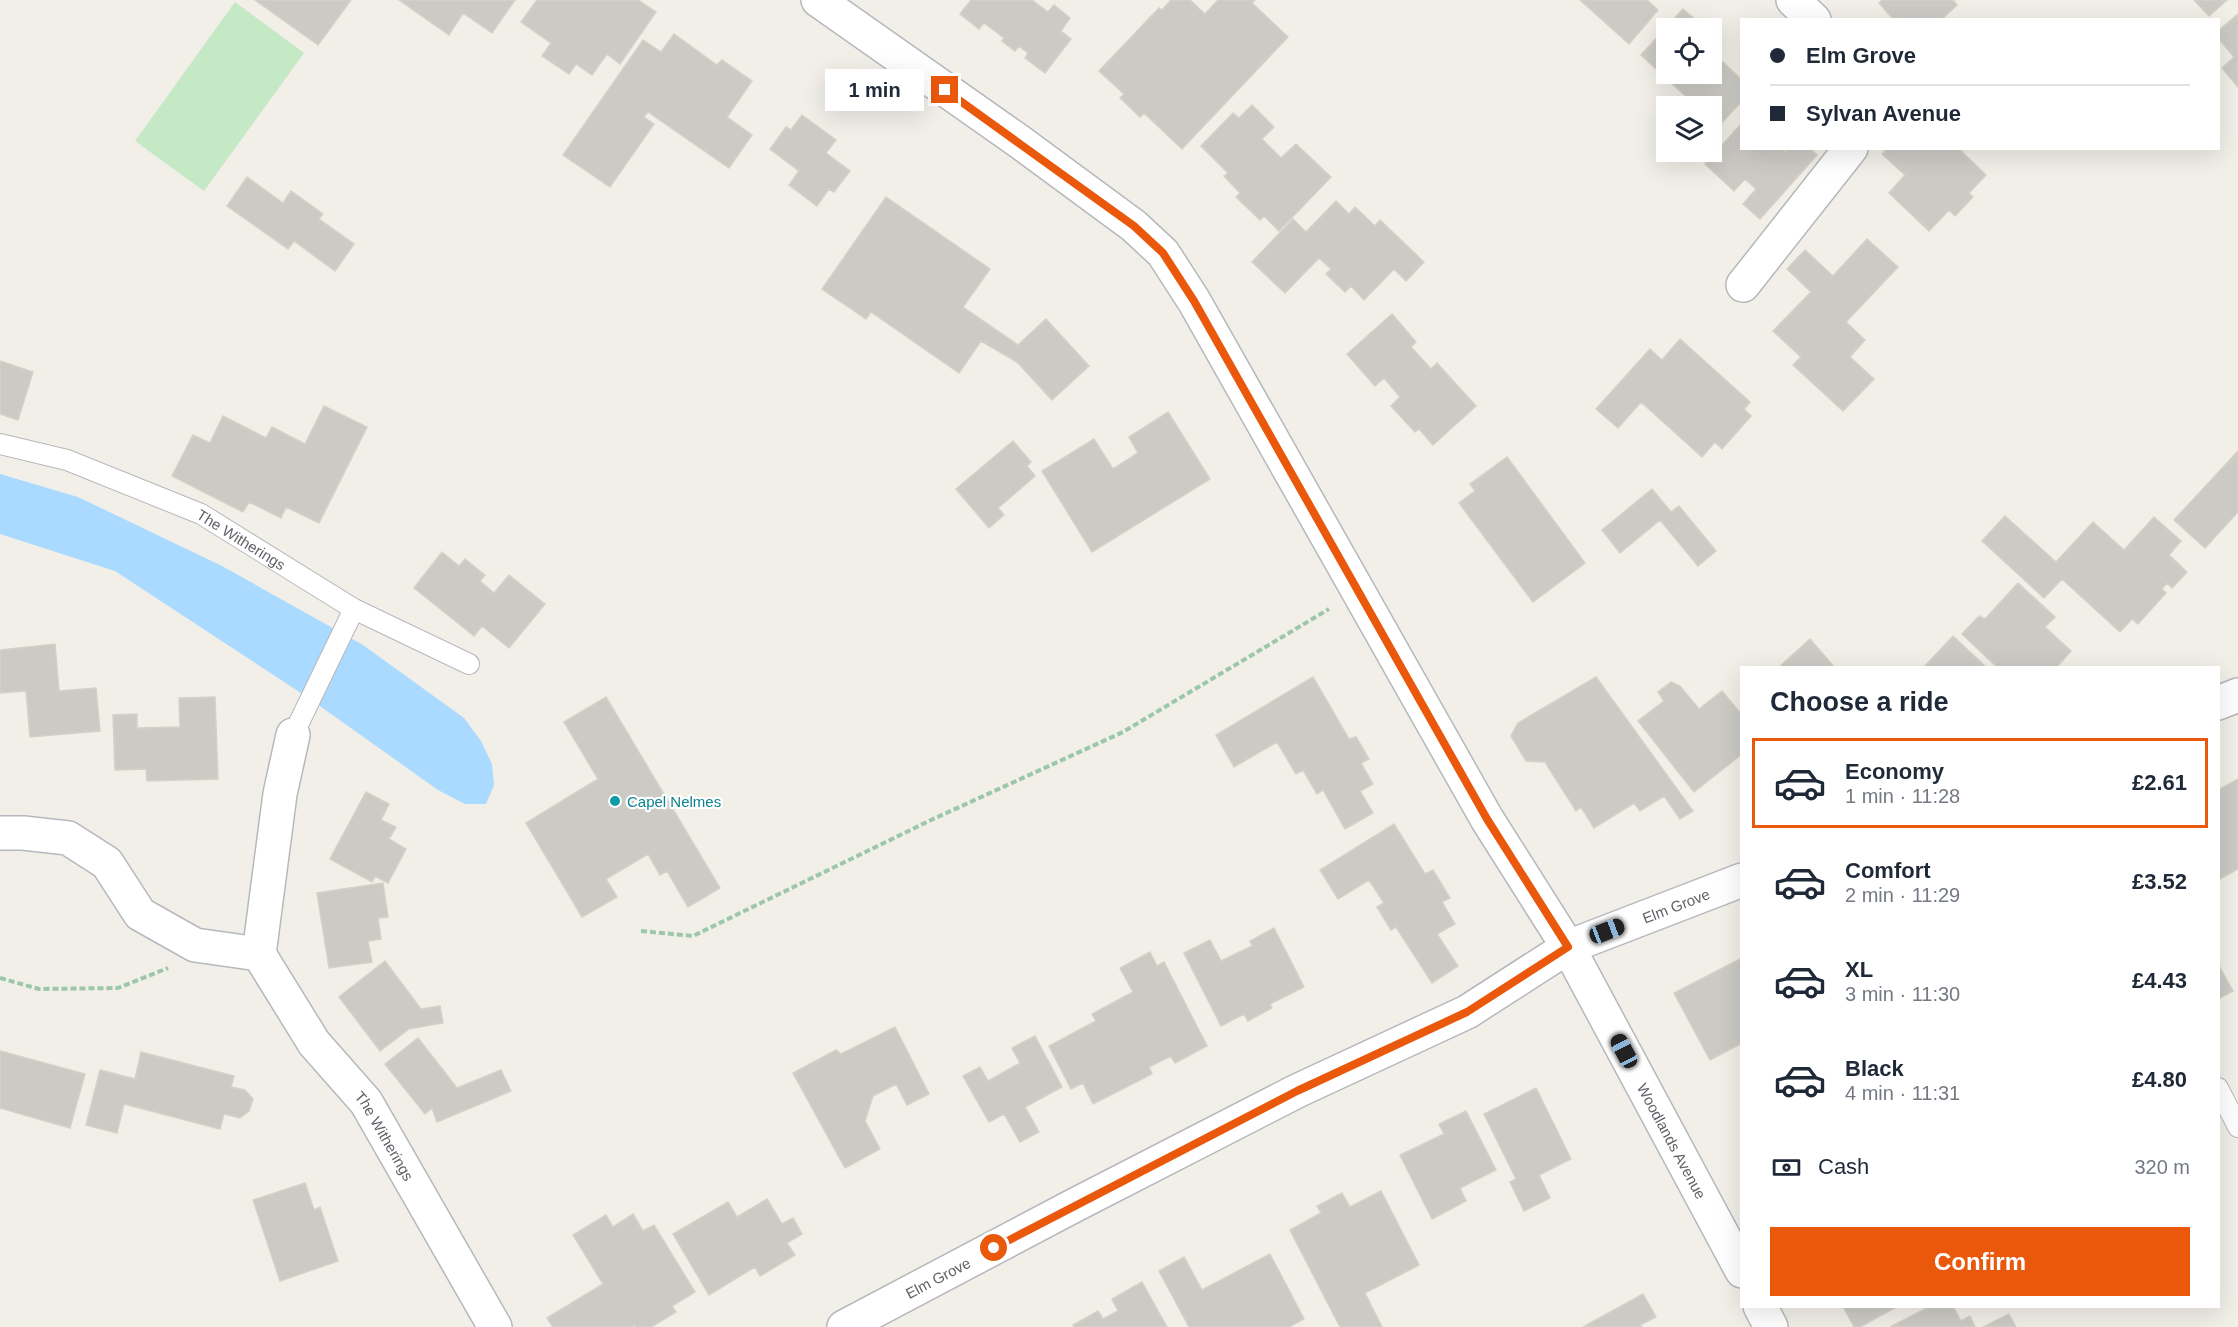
<!DOCTYPE html>
<meta charset="utf-8">
<style>
body{margin:0;font-family:Helvetica,sans-serif;background:#f2f2f3;color:#1f2937;height:100vh;display:flex;flex-direction:column;font-size:22px;white-space:nowrap}
*{box-sizing:border-box;margin:0}
p{font-size:20px;color:#747a83}
.icon{flex:none;width:33px;height:33px;fill:none;stroke:currentColor;stroke-width:2;stroke-linecap:round;stroke-linejoin:round}
.map{position:relative;flex:1;overflow:hidden}
.side{position:absolute;left:1740px;top:666px;width:480px;height:642px;display:flex;flex-direction:column;background:#fff;border-radius:0px;box-shadow:0 6px 24px #0002}
.side>*{flex:none}
.banner{position:absolute;left:1740px;top:18px;width:480px;height:132px;border-radius:0px;box-shadow:0 6px 24px #0002;display:grid;align-content:center;height:132px;padding:0 30px;background:#fff}
.tools{position:absolute;left:1656px;top:18px;display:grid;gap:12px}
.tools a{display:grid;place-items:center;width:66px;height:66px;border-radius:0px;background:#fff;box-shadow:0 6px 24px #0002;font-size:30px}
.end{position:absolute;width:27px;height:27px;margin:-14px;border:8px solid #ea580c;background:#fff;box-shadow:0 0 0 3px #fff}
.from{border-radius:50%}
.bubble{position:absolute;height:42px;border-radius:0px;background:#fff;box-shadow:0 6px 24px #0002;font-size:20px;font-weight:600;line-height:42px;text-align:center}
.car{position:absolute;width:18px;height:36px;margin:-18px -9px;border-radius:8px;box-shadow:0 0 4px 2px #0007;background:linear-gradient(#222 24%,#8ab4d8 0 40%,#222 0 76%,#8ab4d8 0 86%,#222 0)}
.banner b{display:flex;align-items:center;gap:21px;height:57px;font-size:22px}
.banner b+b{border-top:2px solid #e0e1e3}
.banner i{width:15px;height:15px;background:#1f2937}
ul{padding:0;list-style:none}
li{display:flex;align-items:center;gap:18px;height:90px;margin:0 12px 9px;padding:0 18px;border:3px solid transparent;border-radius:0px}
li div{flex:1}
li b{display:block;font-size:22px}
li em{font-style:normal;font-weight:600}
li.selected{border-color:#ea580c}
li>.icon{width:54px;height:54px;stroke-width:1.5}
h2{padding:0 30px;font-size:27px;line-height:72px}
.pay{display:flex;align-items:center;gap:15px;height:66px;padding:0 30px;font-size:22px}
.pay p{margin-inline-start:auto}
.button{display:flex;gap:12px;margin-top:auto;padding:12px 30px}
.button a{flex:1;height:69px;border-radius:0px;background:#ea580c;color:#fff;font-size:24px;font-weight:600;line-height:69px;text-align:center}
.map>svg:first-child{display:block}
</style>
<div class="map">
<svg width="2238" height="1327" viewBox="0 0 2238 1327">
<rect width="100%" height="100%" fill="#f1efe8"/>
<!-- green -->
<path fill="#c5e8c5" d="M235,2L304,53L204,191L135,141Z"/>
<!-- water -->
<path fill="#aadaff" d="M0,474L78,497L222,566L363,645L464,718L481,741L492,764L494,785L486,804H465L438,790L310,699L115,571L0,534Z"/>
<!-- building -->
<path fill="#cccac5" stroke="#d6d1c6" stroke-width="1.5" d="M255,0H351L318,45Z
M399,0H515L492,33L463,13L449,35Z
M537,0H638L656,12L620,64L607,54L592,75L576,64L569,74L542,56L551,43L521,22Z
M971,0H1032L1048,12L1054,5L1070,18L1061,31L1071,39L1045,73L1025,58L1028,53L1019,46L1015,51L1002,41L1004,38L984,23L979,29L960,14Z
M1171,0H1190L1205,14L1218,0H1255L1252,3L1288,37L1182,149L1144,113L1140,117L1120,98L1124,94L1099,71L1159,8L1162,10Z
M1580,0H1647L1658,10L1629,44Z
M1882,0H1953L1957,5L1941,20H1905L1903,17L1900,20H1894L1879,3Z
M2194,0H2227L2209,16Z
M1683,9L1705,28H1666V74H1712V52L1742,80V101L1712,133V106H1691L1694,104L1641,55Z
M2238,14V87L2222,68L2234,57L2218,38V31Z
M674,34L717,65L722,60L752,81L727,117L752,135L729,168L648,112L644,117L654,124L610,187L563,155L643,40L661,52Z
M1252,105L1274,127L1262,139L1281,158L1296,144L1331,177L1279,231L1264,216L1260,220L1236,197L1240,193L1224,176L1228,173L1201,146L1233,113L1239,118Z
M802,115L836,140L826,153L850,171L834,192L829,189L817,206L789,185L799,171L770,149L786,127L791,130Z
M1742,123V148H1781L1785,152L1788,148H1809L1817,155L1760,219L1743,204L1756,189L1745,179L1734,191L1705,164Z
M1888,148H1931L1933,151L1935,148H1958L1986,175L1969,193L1973,197L1955,216L1949,210L1929,231L1889,193L1905,175L1882,154Z
M247,177L283,203L291,191L323,214L319,219L354,244L335,271L294,241L288,249L227,206Z
M886,197L990,269L963,307L1018,345L1046,319L1089,366L1052,400L1017,362L981,341L959,373L871,312L866,319L822,289Z
M1336,201L1349,214L1355,207L1375,226L1380,220L1424,262L1406,281L1394,269L1364,300L1351,286L1345,292L1326,274L1331,269L1319,258L1285,293L1252,262L1293,219L1306,232Z
M1867,239L1898,267L1846,322L1865,340L1850,357L1874,379L1843,411L1793,365L1801,357L1773,331L1811,292L1787,269L1805,250L1833,276Z
M1392,314L1416,342L1411,347L1431,369L1437,363L1476,406L1433,445L1419,429L1415,432L1391,406L1400,397L1384,378L1375,386L1347,354Z
M1680,339L1750,402L1744,409L1751,416L1722,449L1715,442L1702,457L1641,402L1618,428L1596,409L1650,349L1662,360Z
M0,361L33,372L18,420L0,414Z
M324,406L367,427L319,523L286,507L281,518L249,502L243,512L172,476L193,435L210,443L223,416L266,438L272,427L305,444Z
M1168,412L1210,479L1092,552L1042,471L1094,439L1113,469L1138,453L1129,437Z
M1013,441L1031,462L1027,466L1035,476L998,508L1004,515L989,528L956,489Z
M2238,451V512L2205,548L2174,520Z
M1507,457L1585,563L1533,602L1459,503L1475,491L1470,484Z
M1652,489L1671,512L1679,506L1716,551L1698,566L1660,520L1620,553L1602,530Z
M2005,516L2056,562L2093,522L2124,550L2154,517L2181,541L2169,555L2187,572L2172,588L2167,583L2162,589L2166,593L2138,624L2132,619L2120,632L2062,579L2044,598L1982,541Z
M442,552L459,566L465,559L485,575L480,581L494,593L509,575L545,604L509,648L482,626L474,636L414,588Z
M2018,583L2055,617L2045,627L2071,651L2056,668H1998L1962,634L1979,616L1985,619Z
M1953,636L1987,668H1923Z
M1810,639L1835,668H1778Z
M55,644L59,691L96,688L100,731L30,737L26,691L0,693V650Z
M1313,677L1349,739L1356,737L1369,759L1361,763L1373,784L1360,791L1373,813L1345,829L1323,790L1317,794L1303,770L1296,774L1277,742L1234,767L1216,735Z
M1596,677L1693,811L1680,819L1664,796L1640,811L1634,803L1594,828L1581,807L1576,811L1545,762L1526,761L1511,736L1518,723Z
M1671,682L1680,686L1699,709L1722,691L1742,715V754L1694,792L1638,721L1664,701L1658,692Z
M215,697L218,779L147,781L146,769L115,770L113,715L137,714V728L180,727L179,698Z
M606,697L720,888L688,907L667,871L660,875L648,854L606,879L617,897L582,917L526,823L598,779L564,722Z
M2238,779V869L2218,880V790Z
M366,792L389,804L381,820L396,827L389,839L406,849L388,883L375,876L372,882L330,859Z
M1394,824L1425,874L1433,870L1450,898L1442,902L1455,924L1437,934L1458,966L1432,983L1396,927L1391,930L1377,907L1384,903L1369,880L1338,899L1320,870Z
M383,883L388,917L378,918L381,939L368,941L372,962L329,968L317,893Z
M1274,928L1304,987L1270,1004L1272,1008L1248,1021L1244,1014L1221,1026L1184,953L1210,940L1221,961L1252,946L1250,941Z
M1150,952L1157,966L1164,962L1207,1046L1175,1063L1171,1056L1149,1067L1152,1074L1093,1104L1083,1083L1071,1089L1049,1046L1096,1021L1092,1014L1133,992L1120,968Z
M1742,958V1043L1710,1060L1674,993Z
M385,961L421,1009L440,1006L443,1023L409,1029L380,1051L339,997Z
M2218,964L2233,991L2218,999Z
M895,1027L929,1094L907,1105L896,1084L873,1096L865,1121L880,1149L845,1168L793,1073L836,1050L841,1054Z
M1035,1036L1062,1087L1025,1107L1039,1132L1020,1142L1004,1114L989,1122L963,1076L980,1067L988,1081L1020,1063L1012,1048Z
M418,1038L457,1088L501,1070L511,1091L437,1122L432,1108L425,1114L385,1064Z
M0,1051L85,1074L70,1128L0,1108Z
M141,1052L234,1076L231,1087L245,1090L253,1099L249,1111L240,1118L224,1114L220,1129L124,1104L117,1133L86,1125L100,1070L135,1079Z
M1536,1088L1571,1159L1539,1175L1550,1198L1524,1211L1510,1182L1516,1179L1484,1114Z
M1466,1111L1496,1170L1460,1188L1466,1201L1432,1219L1400,1155L1444,1134L1439,1124Z
M305,1183L314,1210L320,1207L338,1261L280,1281L253,1200Z
M1381,1191L1419,1265L1365,1293L1382,1327H1340L1290,1230L1321,1213L1317,1206L1342,1193L1350,1207Z
M767,1199L782,1224L793,1218L802,1234L787,1243L795,1255L760,1276L755,1267L709,1295L673,1234L728,1202L737,1217Z
M633,1214L643,1231L654,1225L695,1292L672,1306L676,1312L651,1327H636L635,1325L632,1327H553L547,1318L603,1284L573,1235L606,1215L613,1227Z
M1270,1254L1304,1319L1289,1327H1189L1159,1271L1184,1257L1202,1290Z
M1142,1282L1167,1327H1074L1073,1325L1098,1311L1103,1319L1118,1311L1112,1299Z
M1643,1294L1656,1317L1640,1325L1642,1327H1583Z
M1843,1306H1898L1860,1327H1854Z
M1931,1306H1953L1961,1321L1970,1316L1975,1327H1890Z
M2009,1314L2016,1327H1983Z"/>
<g fill="none" stroke-linecap="round" stroke-linejoin="round">
<!-- lane casing -->
<g stroke="#b5b8bc" stroke-width="22">
<g id="lane">
<path id="s1" d="M0,444L67,460L201,514L354,609L469,664"/>
<path d="M293,735L354,609"/>
<path d="M2218,1088L2238,1127"/>
</g>
</g>
<!-- street casing -->
<g stroke="#b5b8bc" stroke-width="36">
<g id="street">
<path id="s2" d="M818,0L1020,142L1134,226L1163,253L1194,301L1487,819L1568,947L1742,1271"/>
<path d="M1793,0L1814,20"/>
<path d="M1743,285L1851,148"/>
<path d="M2218,703L2238,695"/>
<path id="s3" d="M0,833H23L68,838L107,863L140,914L195,945L259,954L314,1043L366,1102L495,1327"/>
<path d="M259,954L280,794L293,735"/>
<path d="M1760,1306L1771,1327"/>
<path id="s4" d="M844,1327L1075,1205L1297,1091L1467,1012L1568,947L1742,880"/>
</g>
</g>
<!-- path -->
<path stroke="#9cc7a9" stroke-width="4" stroke-dasharray="6 3" stroke-linecap="butt" d="M641,931L693,936L931,820L1123,732L1329,609
M0,978L39,989L118,988L168,968"/>
<!-- lane -->
<use href="#lane" stroke="#fff" stroke-width="20"/>
<!-- street -->
<use href="#street" stroke="#fff" stroke-width="33"/>
</g>
<g fill="none" stroke-linecap="round" stroke-linejoin="round">
<!-- route -->
<path stroke="#ea580c" stroke-width="8" d="M945,90L1134,226L1163,253L1194,301L1487,819L1568,947L1467,1012L1297,1091L994,1248"/>
</g>
<!-- markers -->
<circle fill="#0f9aa8" stroke="#fff" stroke-width="2" cx="615" cy="801" r="6"/>
<g text-anchor="middle" dominant-baseline="central" stroke-width="4.5" stroke-linejoin="round" paint-order="stroke">
<!-- street labels -->
<g font-size="15" fill="#5f6368" stroke="#fff">
<text stroke="none"><textPath href="#s1" startOffset="261">The Witherings</textPath></text>
<text stroke="none"><textPath href="#s4" startOffset="934">Elm Grove</textPath></text>
<text stroke="none"><textPath href="#s3" startOffset="525">The Witherings</textPath></text>
<text stroke="none"><textPath href="#s2" startOffset="1452">Woodlands Avenue</textPath></text>
<text stroke="none"><textPath href="#s4" startOffset="106">Elm Grove</textPath></text>
</g>
<!-- culture labels -->
<g font-size="15" fill="#0d838f" stroke="#fff" text-anchor="start">
<text x="627" y="801">Capel Nelmes</text>
</g>
</g>
</svg>
<div class="tools">
<a><svg class="icon" aria-label="locate" viewBox="0 0 24 24"><circle cx="12" cy="12" r="6"/><path d="M12 2v4M12 18v4M2 12h4M18 12h4"/></svg></a>
<a><svg class="icon" aria-label="layers" viewBox="0 0 24 24"><path d="M12 4l9 5-9 5-9-5zM3 14l9 5 9-5"/></svg></a>
</div>
<i class="end from" style="left:994px;top:1248px"></i>
<i class="end" style="left:945px;top:90px"></i>
<div class="bubble" style="left:825px;top:69px;width:99px">1 min</div>
<i class="car" style="left:1607px;top:931px;rotate:69deg"></i>
<i class="car" style="left:1624px;top:1051px;rotate:332deg"></i>
<div class="banner">
<b><i class="from"></i>Elm Grove</b>
<b><i></i>Sylvan Avenue</b>
</div>
<section class="side">
<h2>Choose a ride</h2>
<ul>
<li class="selected"><svg class="icon" aria-label="car" viewBox="0 0 24 24"><path d="M5 17H2v-5l4-1 3-4h7l3 4 3 1v5h-3M9 17h6M6 11h13"/><circle cx="7" cy="17" r="2"/><circle cx="17" cy="17" r="2"/></svg><div><b>Economy</b><p>1 min · 11:28</p></div><em>£2.61</em></li>
<li><svg class="icon" aria-label="car" viewBox="0 0 24 24"><path d="M5 17H2v-5l4-1 3-4h7l3 4 3 1v5h-3M9 17h6M6 11h13"/><circle cx="7" cy="17" r="2"/><circle cx="17" cy="17" r="2"/></svg><div><b>Comfort</b><p>2 min · 11:29</p></div><em>£3.52</em></li>
<li><svg class="icon" aria-label="car" viewBox="0 0 24 24"><path d="M5 17H2v-5l4-1 3-4h7l3 4 3 1v5h-3M9 17h6M6 11h13"/><circle cx="7" cy="17" r="2"/><circle cx="17" cy="17" r="2"/></svg><div><b>XL</b><p>3 min · 11:30</p></div><em>£4.43</em></li>
<li><svg class="icon" aria-label="car" viewBox="0 0 24 24"><path d="M5 17H2v-5l4-1 3-4h7l3 4 3 1v5h-3M9 17h6M6 11h13"/><circle cx="7" cy="17" r="2"/><circle cx="17" cy="17" r="2"/></svg><div><b>Black</b><p>4 min · 11:31</p></div><em>£4.80</em></li>
</ul>
<div class="pay"><svg class="icon" aria-label="cash" viewBox="0 0 24 24"><path d="M3 7h18v10H3z"/><circle cx="12" cy="12" r="2"/></svg>Cash<p>320 m</p></div>
<div class="button"><a>Confirm</a></div>
</section>
</div>
